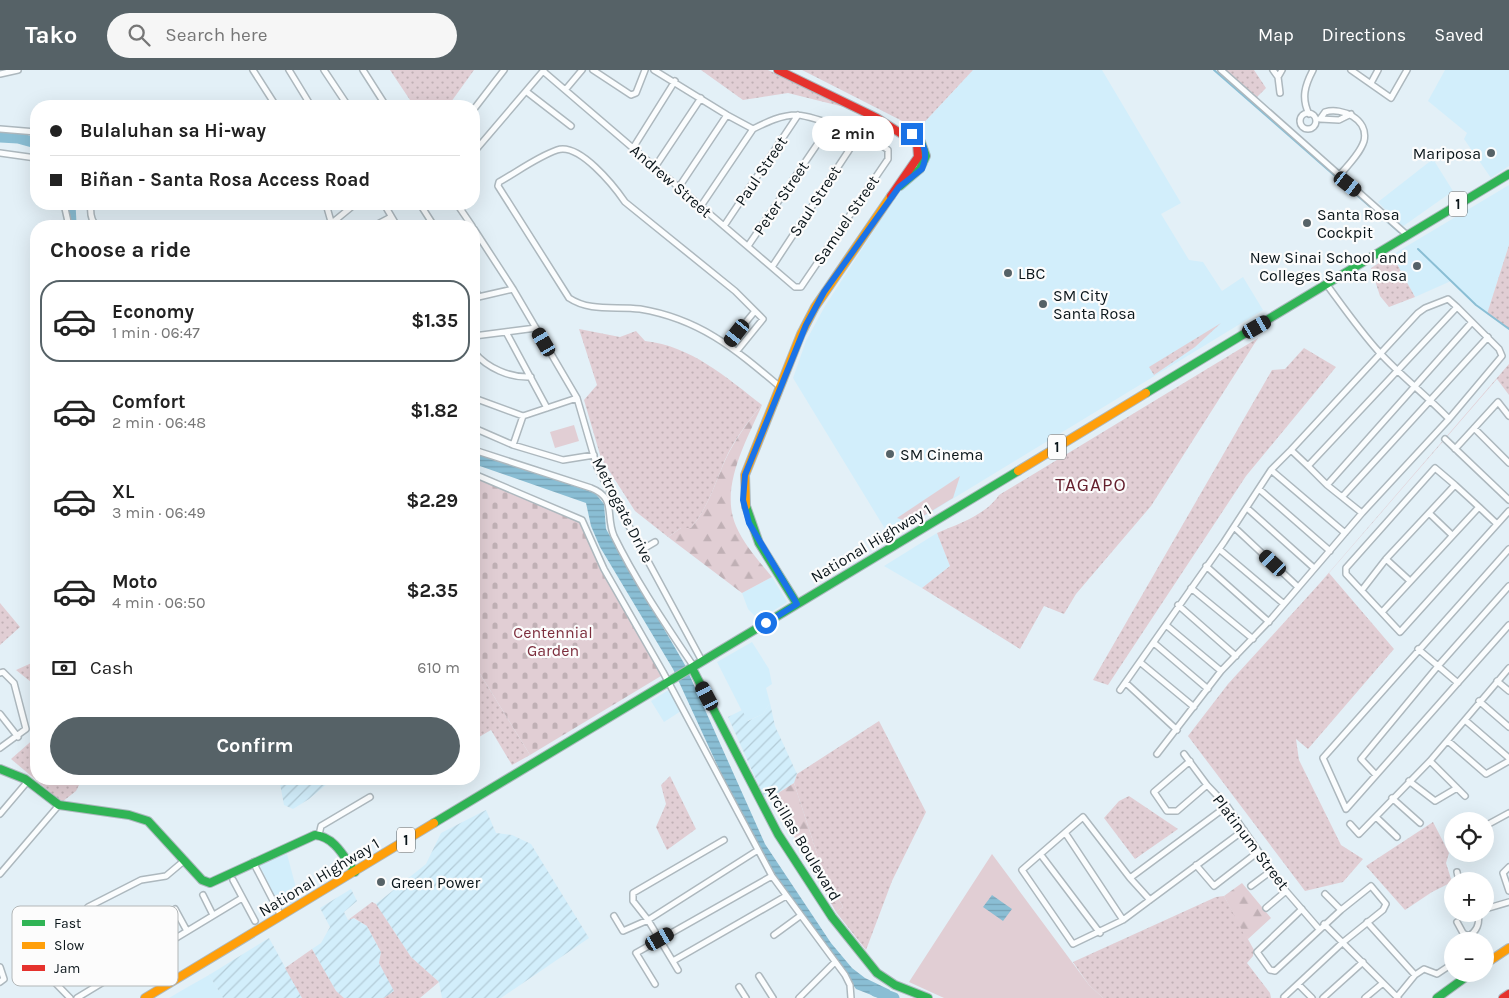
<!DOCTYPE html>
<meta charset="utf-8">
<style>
body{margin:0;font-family:Karla,sans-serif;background:#f6f6f6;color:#222;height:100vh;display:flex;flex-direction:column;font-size:19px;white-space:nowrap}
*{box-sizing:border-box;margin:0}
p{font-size:16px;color:#767676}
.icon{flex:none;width:28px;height:28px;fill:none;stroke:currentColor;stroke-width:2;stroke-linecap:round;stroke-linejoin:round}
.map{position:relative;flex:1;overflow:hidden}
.details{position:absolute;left:30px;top:150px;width:450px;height:565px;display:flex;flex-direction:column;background:#fff;border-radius:20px;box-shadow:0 5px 20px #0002}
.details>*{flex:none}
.top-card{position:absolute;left:30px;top:30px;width:450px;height:110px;border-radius:20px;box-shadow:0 5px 20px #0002;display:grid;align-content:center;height:110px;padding:0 20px;background:#fff}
.fabs{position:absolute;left:1444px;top:742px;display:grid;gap:10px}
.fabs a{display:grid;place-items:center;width:50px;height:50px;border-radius:50%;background:#fff;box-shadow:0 5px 20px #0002;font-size:25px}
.end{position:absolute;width:22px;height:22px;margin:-11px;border:6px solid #1a73e8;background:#fff;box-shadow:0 0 0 2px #fff}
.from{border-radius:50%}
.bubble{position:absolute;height:35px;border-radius:18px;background:#fff;box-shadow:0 5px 20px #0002;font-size:16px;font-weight:700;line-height:35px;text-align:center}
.car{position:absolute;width:15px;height:30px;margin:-15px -8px;border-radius:6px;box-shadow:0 0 4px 1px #0007;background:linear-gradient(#222 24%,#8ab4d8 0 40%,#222 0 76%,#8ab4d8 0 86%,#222 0)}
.top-card b{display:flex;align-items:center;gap:18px;height:48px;font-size:19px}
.top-card b+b{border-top:1px solid #e0e0e0}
.top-card i{width:12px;height:12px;background:#222}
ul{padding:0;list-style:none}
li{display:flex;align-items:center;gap:15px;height:82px;margin:0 10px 8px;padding:0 10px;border:2px solid transparent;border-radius:20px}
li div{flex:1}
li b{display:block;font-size:19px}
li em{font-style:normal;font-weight:700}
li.active{border-color:#566267}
li>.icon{width:45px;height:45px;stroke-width:1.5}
h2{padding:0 20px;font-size:22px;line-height:60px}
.pay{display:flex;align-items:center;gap:12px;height:55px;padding:0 20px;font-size:19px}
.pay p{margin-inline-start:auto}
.button{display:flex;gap:10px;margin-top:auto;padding:10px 20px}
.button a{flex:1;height:58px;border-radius:30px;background:#566267;color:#fff;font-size:20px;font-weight:700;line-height:58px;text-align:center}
header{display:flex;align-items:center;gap:30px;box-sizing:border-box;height:70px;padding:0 25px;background:#566267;color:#fff}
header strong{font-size:24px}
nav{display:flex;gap:28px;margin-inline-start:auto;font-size:18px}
.search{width:350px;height:45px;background:#f6f6f6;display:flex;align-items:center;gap:12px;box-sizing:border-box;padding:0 18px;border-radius:28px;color:#767676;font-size:19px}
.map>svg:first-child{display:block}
</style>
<header>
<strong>Tako</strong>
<div class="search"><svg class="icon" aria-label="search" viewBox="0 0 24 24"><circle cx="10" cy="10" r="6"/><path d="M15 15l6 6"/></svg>Search here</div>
<nav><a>Map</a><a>Directions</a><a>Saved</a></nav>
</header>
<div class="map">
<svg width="1509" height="928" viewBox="0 0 1509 928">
<defs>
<pattern id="industrial-furrows" width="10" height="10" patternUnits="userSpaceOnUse" patternTransform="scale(1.25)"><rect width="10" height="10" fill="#d2eefb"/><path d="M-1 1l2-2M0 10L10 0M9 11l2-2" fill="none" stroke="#b3cbd7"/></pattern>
<pattern id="grass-dots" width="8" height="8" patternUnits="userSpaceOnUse" patternTransform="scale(1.25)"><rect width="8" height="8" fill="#e1ced4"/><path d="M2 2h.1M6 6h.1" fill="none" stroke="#c0b0b5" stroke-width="1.8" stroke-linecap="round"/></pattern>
<pattern id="forest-firs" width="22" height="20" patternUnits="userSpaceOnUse" patternTransform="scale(1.25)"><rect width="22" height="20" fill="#e1ced4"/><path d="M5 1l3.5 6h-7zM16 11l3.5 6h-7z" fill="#c0b0b5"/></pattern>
<pattern id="cemetery-stones" width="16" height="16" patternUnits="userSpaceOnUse" patternTransform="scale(1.25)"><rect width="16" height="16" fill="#e1ced4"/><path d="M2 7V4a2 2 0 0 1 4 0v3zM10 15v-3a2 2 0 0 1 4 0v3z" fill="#c0b0b5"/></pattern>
<pattern id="water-rules" width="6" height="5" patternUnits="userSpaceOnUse" patternTransform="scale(1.25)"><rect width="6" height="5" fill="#8abed4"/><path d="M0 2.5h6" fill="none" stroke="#76a2b5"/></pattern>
</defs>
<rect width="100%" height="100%" fill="#e3f0f7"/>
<!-- built -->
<path fill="#d2eefb" d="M973,0H1102L1181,133L1161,144L1189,190L1203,192L1222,221L1243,207L1263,240L890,467L793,308L806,271L825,236L929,76L918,59Z
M1445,0H1509V96L1491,108L1464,69L1467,63L1428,31Z
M1433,89L1453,121L1402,157L1378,132Z
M1509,115V175L1487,244L1451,211L1415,227L1392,185Z
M937,463L950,496L922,518L884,496Z
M772,507L787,532L759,550L748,539L742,523Z
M752,572L769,599L772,614L766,618L770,633L763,644L747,651L717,592Z
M670,619L681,641L664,652L651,631Z
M287,784L299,829L280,840L259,794Z
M209,905L223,928H169L186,918Z"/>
<!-- industrial -->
<path fill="url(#industrial-furrows)" d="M770,633L775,656L797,704L794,713L772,727H764L728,647L742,640L748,651L763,644Z
M269,709H333L309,729L293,739L284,735L280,714Z
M486,740L496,763L512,765L531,774L589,868L501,928H442L439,912L411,887L376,834L426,794L441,763Z
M351,819L357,831L344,842L348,850L353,848L367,856L381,882L379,893L395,922L384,928H344L336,921L312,879L321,873L330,857L320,838Z
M269,868L302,928H223L209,905Z"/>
<!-- grass -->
<path fill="url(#grass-dots)" d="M390,0H474L451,32L412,33Z
M701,0H768L844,37L788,23L743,30Z
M802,0H973L918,59Z
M1224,0H1254L1266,18L1255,29Z
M1509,175V259L1487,244Z
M1392,185L1415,227L1389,237L1380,226L1371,198Z
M1221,253L1195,277L1154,305L1149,297Z
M579,259L620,267L636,261L645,271C691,276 726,307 762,335C745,355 730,375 721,400C712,422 706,440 691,458H681L668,467L635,441L601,388L584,330L597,315Z
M1258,268L1151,436L1076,524L1064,544L1044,536L1020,579L922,518L950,496L937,463C958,454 986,445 999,425Z
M1304,278L1336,297L1246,406L1108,615L1093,610L1272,300L1285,299Z
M1509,294V325L1497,309L1329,503L1394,579L1308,679L1296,669L1299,690L1341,775L1363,789L1343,812L1305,821L1188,666L1228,614L1320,513Z
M0,533L20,557L0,575Z
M36,591V652L31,612L16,600Z
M474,594L530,685L512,695L491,660L474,670Z
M879,651L926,742L892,811L866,880L836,842L843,837L822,799L794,713L797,704Z
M36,667V709H82L76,721L62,732L11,689Z
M670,706L696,759L667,780L656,757L666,734L661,715Z
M1129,726L1178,759L1135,789L1104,748L1119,731Z
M1433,752L1449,783L1446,793L1452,812L1432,822L1405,840L1366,796Z
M1224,826L1254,880L1253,886L1247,893L1270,923L1271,928H1103L1089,915L1073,892L1216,827Z
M372,832L376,834L411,887L439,912L420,928H384L394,921L379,893L381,882L367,856L354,848L348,850Z
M312,879L336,921L344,928H302L285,898Z"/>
<!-- forest -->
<path fill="url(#forest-firs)" d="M762,335C747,370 719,417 736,456C744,475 759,491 772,507L742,523L668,467L681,458H691C706,440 712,422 721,400C731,375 745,355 762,335Z
M794,713L822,799L843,837L836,842L772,727Z
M1242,813L1271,848L1247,870L1224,826Z"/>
<!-- cemetery -->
<path fill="url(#cemetery-stones)" d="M474,403L485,405L578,449L661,606L530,685L474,594Z"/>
<!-- garden -->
<path fill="#e1ced4" d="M574,355L579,371L555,378L550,362Z
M960,406L953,428L912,453L897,448Z
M992,784L1089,915L1103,928H944L909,912Z"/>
<!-- water -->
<path fill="url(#water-rules)" d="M474,383L595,423L604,434L606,459L685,595L765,774L831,873L852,898L865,908L890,920L887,928H879L856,919L777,810L742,749L673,599L600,477L591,456L586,433L474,394Z
M992,825L1012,839L1003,851L983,837Z"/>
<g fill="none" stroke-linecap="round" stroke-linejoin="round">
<!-- stream -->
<path stroke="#8abed4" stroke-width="2" d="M1214,0L1399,162
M1418,179L1476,235L1509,259"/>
<!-- river -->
<path stroke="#8abed4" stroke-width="11" d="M0,67L18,68L36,73
M70,134L71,153L74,156
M875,921L894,928"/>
<!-- street casing -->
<g stroke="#adb8be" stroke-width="8">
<path id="street" d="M253,0L276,36
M289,0L311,36
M324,0L348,36
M363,0L386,36
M593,0L631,25L636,23L645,0
M1221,0L1407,165
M1273,0L1278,7L1280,23
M1351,0L1391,28L1407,0
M543,1L795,217H801L888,89V80C875,69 814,46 797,45C781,45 767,52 753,59L727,45L654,0
M0,4L18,0
M1278,7L1282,0
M1371,13L1378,0
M566,19L582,0
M527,22L571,56
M474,39L504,0
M1300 51a8 8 0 1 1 16 0a8 8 0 1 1-16 0Z
M1309,44C1301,28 1305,15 1313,0
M0,59L36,62
M633,78L675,11
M474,82L544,0
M0,83L36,88
M655,97L701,28
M1339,106C1347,96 1360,84 1364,71C1369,49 1342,37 1325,42L1320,49L1339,50L1351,44
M679,117L727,45
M64,134L69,156
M91,134C90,142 91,151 97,156
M326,134L332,155
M384,134L397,156
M420,134L434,156
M457,134L472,156
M701,136L753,59
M332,153L355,134
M374,156L391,147
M724,156L798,45
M474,159L513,219L577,328L597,397L702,591
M748,176L831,54
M772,197L859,65
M1327,215C1344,238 1360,261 1379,282C1401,306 1427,326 1449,349L1502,286L1499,279L1457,237L1308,396L1327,415
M474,218L479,227
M474,228L513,219
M506,262L547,338
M474,266L536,258
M728,274L755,241
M737,281L763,249L735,221L625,132C614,116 579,72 557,80C537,87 517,102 499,112L498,116L569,228C590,242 615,236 640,239C700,249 735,279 779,316
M474,282C487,298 510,308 531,307
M474,328L523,346
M1449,349L1362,443L1342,427L1488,267
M474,358L513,375L563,390L594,385
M1474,358L1509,393
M1445,369L1509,430
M513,375L523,346L577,328
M1455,379L1498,332L1509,346
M474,380L591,418C617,428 605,445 614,466C636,511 664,552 692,594V597
M1308,396L1291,380L1418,243L1425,238L1448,229L1457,237
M1271,400L1345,463
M474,404L582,450L604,499L663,602L772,806L845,905L850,915L851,928
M1455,415L1479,437
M1259,419L1330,481
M1342,427L1327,415L1472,252
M1247,438L1314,498
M1429,443L1452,465
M1234,457L1298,517
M643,479L655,472
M1219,479L1284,534
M1509,479L1323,688L1346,739L1509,555
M1386,489L1410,511
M1206,496L1269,552
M1191,518L1253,569
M1362,520L1386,489L1455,415L1435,398L1346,498V504L1400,562L1509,441
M1178,535L1236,586
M1383,541L1479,437L1497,454
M1166,555L1221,601
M1154,573L1208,619
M1418,579L1458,613
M1141,593L1194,637
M0,603L3,602L14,613L26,659L0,678
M1497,611L1509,621
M1126,613L1177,660
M1120,620L1224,472L1271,400L1291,380
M1479,631L1509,657
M0,644L18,667
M1465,650L1509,688
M1448,671L1486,704L1509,691
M1157,684L1221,601L1272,548L1362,443
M1184,684L1207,715L1227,736L1286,821L1319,859
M1190,691L1154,722L1167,741H1177L1207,715
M1430,691L1465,726
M1376,705L1361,689L1438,596L1509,516
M1409,711L1435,731L1457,718
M1392,728L1420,753
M0,744L28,711
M1376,747L1397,767
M1350,754L1359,764L1430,691L1509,598
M1485,756L1509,743
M1066,764L1123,850
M319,765L321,756L370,727
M1041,785L1100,863
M253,792L281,846
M1196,795L1214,816L1258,782
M1509,797L1503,803L1509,821
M1457,802L1459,811
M0,804L59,735
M1130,808L1227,736
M233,810L255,851
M1251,816L1271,801
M203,825L213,845
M1150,830L1130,808L1083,747L1022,800L1073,874L1123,850L1244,760
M88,837L141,810L166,806L185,790
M1266,838L1286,821
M175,839L187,861
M1302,839L1257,882L1270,900L1275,901L1341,840L1325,824
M1485,839L1509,832
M614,846L623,861L648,850L758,780
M1367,852L1415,905
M1457,852L1463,863L1468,866C1477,862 1480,853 1478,844
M1324,854L1398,928
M774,865L800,846
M31,871C58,881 76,894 96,916
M673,891L786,826
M0,897L4,909L0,912
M678,900L648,850L633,831V823L724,770
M759,906L773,928
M655,914L636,883L772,806
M1298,914L1312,928
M739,917L746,928
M1284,927L1342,873L1383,840L1386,834L1371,816L1341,840
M1397,927L1415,905L1424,899L1437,904L1452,894
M70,928L31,888L28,846L79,863L98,883L115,905
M77,928L242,828
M799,928L835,892
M1323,928L1363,892
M1365,928L1383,913"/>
</g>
<!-- fast casing -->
<g stroke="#adb8be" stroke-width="10">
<path id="fast" d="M900,116L920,99L926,86L921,72L913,65
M1146,323L1509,104
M746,436L759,473L797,534
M692,598L778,764L832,847L877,903L895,915L928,928
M0,699L25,709L59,735L129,745L148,751L202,810L210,813L315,765C335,767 344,787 355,802
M434,753L1018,401
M1437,928L1470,904"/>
</g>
<!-- slow casing -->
<g stroke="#adb8be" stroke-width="10">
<path id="slow" d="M1018,401L1146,323
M746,436L745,405L801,264L815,237L891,126
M1485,894L1509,878
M145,928L434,753"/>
</g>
<!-- jam casing -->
<g stroke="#adb8be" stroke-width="10">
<path id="jam" d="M778,0L877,48L917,74L918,87L891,126
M1503,928L1509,924"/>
</g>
<!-- street -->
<use href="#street" stroke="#fbfdfe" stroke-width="5"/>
<!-- fast -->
<use href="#fast" stroke="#30b455" stroke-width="8"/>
<!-- slow -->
<use href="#slow" stroke="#ff9f0a" stroke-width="8"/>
<!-- jam -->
<use href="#jam" stroke="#e5322d" stroke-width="8"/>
</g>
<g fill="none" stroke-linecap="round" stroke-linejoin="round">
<!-- route -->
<path stroke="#1a73e8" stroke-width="6" d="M766,553L797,534L749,453L743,430L745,405L806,255L824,222L899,117L922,99C928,84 926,73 912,64"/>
</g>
<!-- markers -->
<g fill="#566267" stroke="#fcfcfc" stroke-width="2">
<circle cx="1491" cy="83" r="5"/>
<circle cx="1307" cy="153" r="5"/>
<circle cx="1417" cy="196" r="5"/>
<circle cx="1008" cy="203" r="5"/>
<circle cx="1043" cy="234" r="5"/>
<circle cx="890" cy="384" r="5"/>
<circle cx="381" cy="812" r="5"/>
</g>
<g text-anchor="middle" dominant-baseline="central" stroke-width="4.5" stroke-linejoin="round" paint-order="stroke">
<!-- shield labels -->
<g fill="#fcfcfc" stroke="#535a5e" stroke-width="1">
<rect x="1449" y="121.5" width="18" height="25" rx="4"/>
<rect x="1048" y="364.5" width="18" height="25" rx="4"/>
<rect x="397" y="757.5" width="18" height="25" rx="4"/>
</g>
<g font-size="15" font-weight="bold" fill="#0a151a">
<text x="1458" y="134">1</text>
<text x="1057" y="377">1</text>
<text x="406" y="770">1</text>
</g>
<!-- poi labels -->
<g font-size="16" fill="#0a151a" stroke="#fcfcfc" text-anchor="start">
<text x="1481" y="83" text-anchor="end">Mariposa</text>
<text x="1317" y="144">Santa Rosa<tspan x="1317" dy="18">Cockpit</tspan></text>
<text x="1407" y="187" text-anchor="end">New Sinai School and<tspan x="1407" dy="18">Colleges Santa Rosa</tspan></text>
<text x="1018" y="203">LBC</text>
<text x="1053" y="225">SM City<tspan x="1053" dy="18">Santa Rosa</tspan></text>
<text x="900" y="384">SM Cinema</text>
<text x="391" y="812">Green Power</text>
</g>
<!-- street labels -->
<g font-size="16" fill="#0a151a" stroke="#fcfcfc">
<text transform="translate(761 101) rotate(-56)">Paul Street</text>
<text transform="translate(671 111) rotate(41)">Andrew Street</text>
<text transform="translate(781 128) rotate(-56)">Peter Street</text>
<text transform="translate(815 131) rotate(-57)">Saul Street</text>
<text transform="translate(846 150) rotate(-56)">Samuel Street</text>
<text transform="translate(623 440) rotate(63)">Metrogate Drive</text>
<text transform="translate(871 473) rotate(-31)">National Highway 1</text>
<text transform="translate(1251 772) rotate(53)">Platinum Street</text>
<text transform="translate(803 773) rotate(59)">Arcillas Boulevard</text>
<text transform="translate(319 807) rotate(-31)">National Highway 1</text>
</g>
<!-- park labels -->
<g font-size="16" fill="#7d2e3d" stroke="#fcfcfc">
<text x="553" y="562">Centennial<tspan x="553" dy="18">Garden</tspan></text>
</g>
<!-- quarter labels -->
<g font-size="19" letter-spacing="1" fill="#65202e" stroke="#fcfcfc">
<text x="1091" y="415">TAGAPO</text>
</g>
</g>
<!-- legend -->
<rect x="12" y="836" width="166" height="80" rx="8" fill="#fcfcfc" stroke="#b3b7b8" stroke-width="1"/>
<rect x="22" y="850" width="23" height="6" fill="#30b455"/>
<rect x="22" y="872" width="23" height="7" fill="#ff9f0a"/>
<rect x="22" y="895" width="23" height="6" fill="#e5322d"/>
<g font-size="14" fill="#0a151a">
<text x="54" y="858">Fast</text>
<text x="54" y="880">Slow</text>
<text x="54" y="903">Jam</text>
</g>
</svg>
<div class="fabs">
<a><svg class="icon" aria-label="locate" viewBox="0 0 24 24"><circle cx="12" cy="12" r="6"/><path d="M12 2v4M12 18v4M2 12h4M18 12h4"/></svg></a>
<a>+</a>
<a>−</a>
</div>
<i class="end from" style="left:766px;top:553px"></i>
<i class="end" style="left:912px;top:64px"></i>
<div class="bubble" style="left:812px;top:46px;width:82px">2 min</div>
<i class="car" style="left:1348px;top:114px;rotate:128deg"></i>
<i class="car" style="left:1257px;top:257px;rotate:60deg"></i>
<i class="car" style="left:737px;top:263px;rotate:218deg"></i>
<i class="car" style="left:544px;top:272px;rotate:330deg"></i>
<i class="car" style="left:1273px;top:493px;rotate:313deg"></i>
<i class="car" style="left:707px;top:626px;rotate:332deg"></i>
<i class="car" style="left:660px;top:869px;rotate:60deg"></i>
<div class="top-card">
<b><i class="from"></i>Bulaluhan sa Hi-way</b>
<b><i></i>Biñan - Santa Rosa Access Road</b>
</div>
<section class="details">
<h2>Choose a ride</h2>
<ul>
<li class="active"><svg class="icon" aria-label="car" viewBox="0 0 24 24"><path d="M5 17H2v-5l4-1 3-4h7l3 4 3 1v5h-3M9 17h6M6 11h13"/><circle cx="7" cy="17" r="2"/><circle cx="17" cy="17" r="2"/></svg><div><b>Economy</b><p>1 min · 06:47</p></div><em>$1.35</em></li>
<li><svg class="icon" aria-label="car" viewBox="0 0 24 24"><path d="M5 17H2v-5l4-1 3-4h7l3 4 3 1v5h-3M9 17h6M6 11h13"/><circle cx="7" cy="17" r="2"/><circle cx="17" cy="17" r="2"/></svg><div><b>Comfort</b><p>2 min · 06:48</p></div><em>$1.82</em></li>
<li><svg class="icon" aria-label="car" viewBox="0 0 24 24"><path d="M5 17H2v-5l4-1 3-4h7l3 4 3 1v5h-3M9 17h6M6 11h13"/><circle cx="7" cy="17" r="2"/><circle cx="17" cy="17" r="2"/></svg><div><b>XL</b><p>3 min · 06:49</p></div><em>$2.29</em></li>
<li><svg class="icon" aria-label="car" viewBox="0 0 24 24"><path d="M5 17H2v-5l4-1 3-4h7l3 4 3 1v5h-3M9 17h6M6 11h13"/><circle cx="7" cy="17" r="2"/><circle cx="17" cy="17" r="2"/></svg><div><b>Moto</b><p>4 min · 06:50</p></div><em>$2.35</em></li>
</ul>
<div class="pay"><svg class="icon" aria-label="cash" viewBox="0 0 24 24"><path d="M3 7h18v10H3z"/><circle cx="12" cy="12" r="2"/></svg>Cash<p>610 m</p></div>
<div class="button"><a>Confirm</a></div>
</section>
</div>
